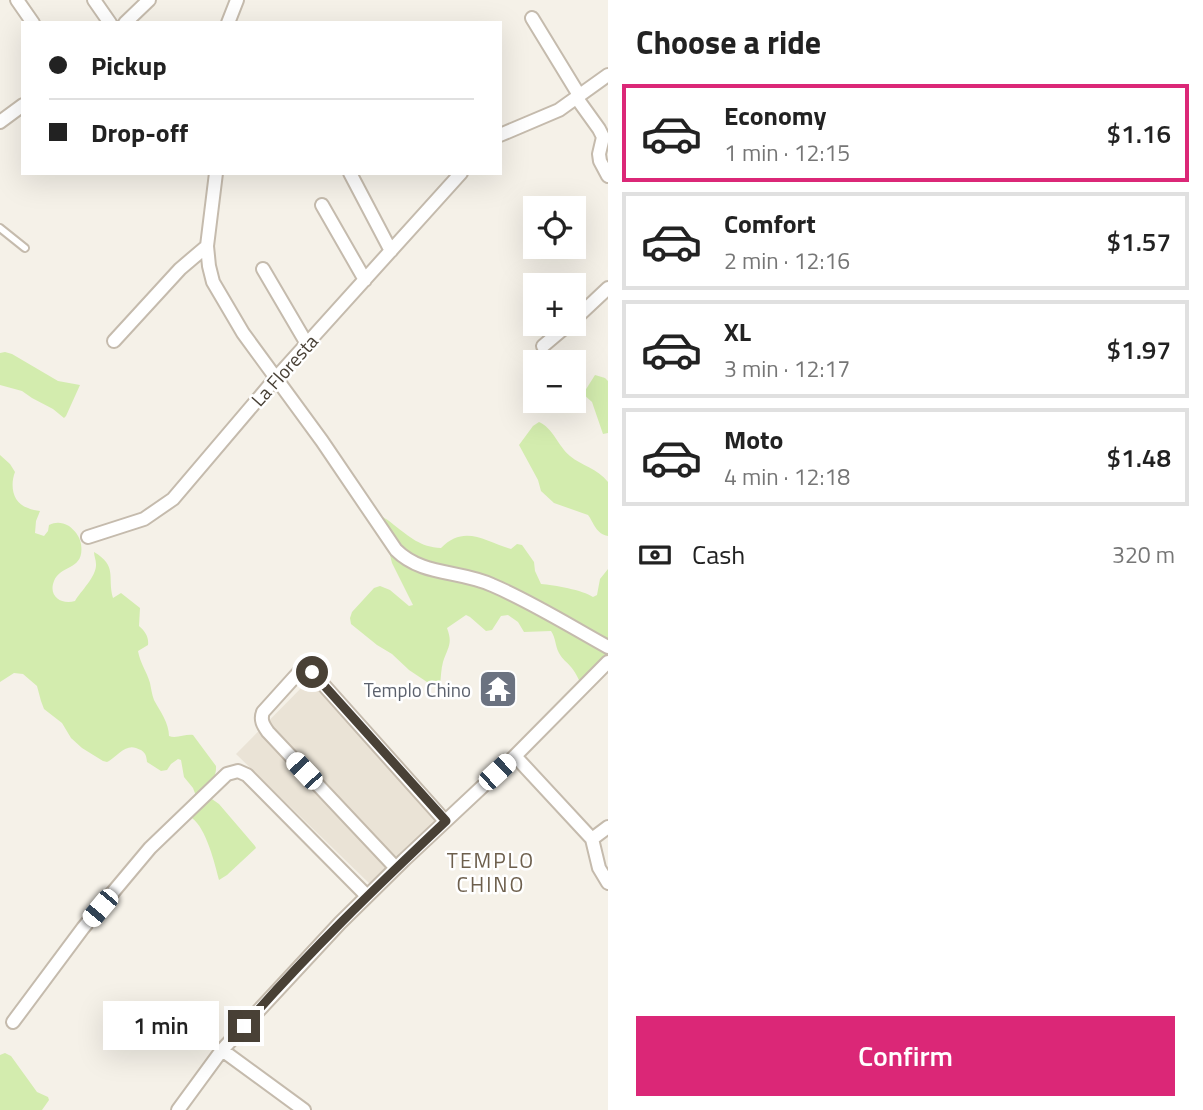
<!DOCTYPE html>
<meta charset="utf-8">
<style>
body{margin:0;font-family:"Titillium Web",sans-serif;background:#f2f2f2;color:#222;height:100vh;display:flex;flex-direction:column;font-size:26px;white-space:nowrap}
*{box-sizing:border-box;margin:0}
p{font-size:23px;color:#767676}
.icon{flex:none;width:38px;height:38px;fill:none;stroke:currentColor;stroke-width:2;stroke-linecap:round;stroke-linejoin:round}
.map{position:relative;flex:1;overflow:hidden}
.drawer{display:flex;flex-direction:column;background:#fff;width:595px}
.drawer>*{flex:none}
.top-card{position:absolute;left:21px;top:21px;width:481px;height:154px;border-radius:0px;box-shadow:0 7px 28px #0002;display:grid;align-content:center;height:154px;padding:0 28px;background:#fff}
.fabs{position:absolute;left:523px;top:196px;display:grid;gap:14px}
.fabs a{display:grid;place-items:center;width:63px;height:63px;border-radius:0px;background:#fff;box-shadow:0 7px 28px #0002;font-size:35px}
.end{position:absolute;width:32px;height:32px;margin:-16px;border:9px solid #494136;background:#fff;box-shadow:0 0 0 4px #fff}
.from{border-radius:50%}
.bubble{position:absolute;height:49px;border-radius:0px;background:#fff;box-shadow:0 7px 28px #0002;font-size:23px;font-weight:600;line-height:49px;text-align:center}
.car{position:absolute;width:21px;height:42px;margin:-21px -10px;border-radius:9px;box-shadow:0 0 5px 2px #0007;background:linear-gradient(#fff 24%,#345 0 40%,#fff 0 76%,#345 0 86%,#fff 0)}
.top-card b{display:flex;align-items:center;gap:24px;height:66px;font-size:26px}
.top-card b+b{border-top:2px solid #e0e0e0}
.top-card i{width:18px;height:18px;background:#222}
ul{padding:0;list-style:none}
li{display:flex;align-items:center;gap:21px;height:98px;margin:0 14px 10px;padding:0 14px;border:4px solid #e0e0e0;border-radius:0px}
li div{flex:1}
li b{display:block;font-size:26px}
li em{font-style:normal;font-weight:600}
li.on{border-color:#db2777}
li>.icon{width:63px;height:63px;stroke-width:1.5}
h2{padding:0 28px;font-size:32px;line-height:84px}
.pay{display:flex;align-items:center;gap:18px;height:77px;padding:0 28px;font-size:26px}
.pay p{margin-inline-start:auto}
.cta{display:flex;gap:14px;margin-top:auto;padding:14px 28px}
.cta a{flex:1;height:80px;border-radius:0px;background:#db2777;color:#fff;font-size:28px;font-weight:600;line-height:80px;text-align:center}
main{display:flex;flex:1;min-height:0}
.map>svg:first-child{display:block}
</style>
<main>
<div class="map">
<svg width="608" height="1110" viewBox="0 0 608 1110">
<rect width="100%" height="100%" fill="#f5f1e8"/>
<!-- residential -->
<path fill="#eae3d6" d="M310,679L446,811L373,887L236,754Z"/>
<!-- green -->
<path fill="#d3ecae" d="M5,352L12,354L58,381L80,385L66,416L64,418L53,409L32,398L22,391L0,385V353Z
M595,375L605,378L608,381V433L603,434L592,402L583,394Z
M539,422C553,428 558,446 570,456C582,466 597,468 608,482V536C596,534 594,523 588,515L554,503L541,491L538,480L519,445L533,426Z
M0,455L10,464L15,472C10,485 12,503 28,508C32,510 36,510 40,511L36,521L35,533L44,536L48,531L49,525C56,522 61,522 69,526C75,531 79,535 81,544C85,571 61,564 54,581C48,596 61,605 75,601C81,591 97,576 96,564C96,560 94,556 94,552C118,566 107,577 113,598L121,593L140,608L139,626C145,631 149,637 148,645L138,651C140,663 147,672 150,683C151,688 152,695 154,700C160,711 169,723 169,736C176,739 185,734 193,735L216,766C217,781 205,788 196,796L193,788L184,777L181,760L178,759L171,764L167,770L161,771L147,762C146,754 145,751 136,748C126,744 118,755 109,761L107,762L103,761L82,748L71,738L62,723L44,709L41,701L37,686L23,674L14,673L0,682Z
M374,512C381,516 389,520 394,525C410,537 420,547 441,548C464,524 485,541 511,549L517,544L522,545L534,562L535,571L541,584C554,585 583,590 593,597L597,595L600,579L608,569V671L593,687L584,693C581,684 577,674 571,667C567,662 562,659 559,653C555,646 556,638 551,631L524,632L518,622L508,615L501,616L492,630L486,631L470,617L466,615L447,628C453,644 448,647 443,662C441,669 441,677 440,685L436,688L409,670L392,654L377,645L351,624L350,618L352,612L374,588L380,586L390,590L409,606L413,605L392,563L389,551Z
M209,797L219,804L255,846L256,848L227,875L219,880C215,864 206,828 192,818L191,814Z
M5,1053L11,1056L37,1092L48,1097L49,1100L42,1110H0V1055Z"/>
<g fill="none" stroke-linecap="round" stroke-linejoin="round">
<!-- service casing -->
<g stroke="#c5bbad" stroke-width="10">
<path id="service" d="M0,228L25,248"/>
</g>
<!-- minor casing -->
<g stroke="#c5bbad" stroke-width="16">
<path id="minor" d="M17,0L33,23
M94,0L110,23
M532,18L579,95
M125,23L149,0
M228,23L237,0
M576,97L599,129L603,137L599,154L600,161L608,176
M0,122L23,105
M500,135L559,110L608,75
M216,173L207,246L209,266L213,282L243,333L322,441L396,550C422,576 459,570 492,585C532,602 570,626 608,647
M350,173L391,251
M322,205L365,280
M263,269L307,344
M574,320L608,288
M114,341L180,269L207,246
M543,346L569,324
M88,537L144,519L173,499L275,379L461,173
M515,756L592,839L599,868L608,883
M592,839L608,827
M396,868L268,732C263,725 260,720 263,712L300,671L306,669L312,672L445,821
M13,1022L83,928L150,848L227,774L238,771L247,775L367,896
M222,1050L304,1110
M178,1110L222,1050L340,923L404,860L515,756L608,662"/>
</g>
<!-- service -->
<use href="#service" stroke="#fff" stroke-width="6"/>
<!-- minor -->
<use href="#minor" stroke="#fff" stroke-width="12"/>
</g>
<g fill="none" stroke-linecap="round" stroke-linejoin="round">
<!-- route -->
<path stroke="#494136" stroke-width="9" d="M244,1026C307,954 376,887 446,821L312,672"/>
</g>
<!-- icons -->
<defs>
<g id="temple-square" transform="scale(2.0125)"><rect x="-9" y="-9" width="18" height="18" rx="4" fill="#6b7280" stroke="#fff"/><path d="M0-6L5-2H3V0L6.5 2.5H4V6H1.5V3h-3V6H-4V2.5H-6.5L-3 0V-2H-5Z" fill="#fff"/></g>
</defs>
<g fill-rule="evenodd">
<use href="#temple-square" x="498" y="689"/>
</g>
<g text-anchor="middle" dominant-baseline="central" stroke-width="5" stroke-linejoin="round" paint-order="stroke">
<!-- street labels -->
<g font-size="19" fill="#494136" stroke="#fff">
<text transform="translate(284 370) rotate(-48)">La Floresta</text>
</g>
<!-- worship labels -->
<g font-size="19" fill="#5b616d" stroke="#fff" text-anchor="end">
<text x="471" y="689">Templo Chino</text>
</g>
<!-- neighbourhood labels -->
<g font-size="21" letter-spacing="2" fill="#6d5f4c" stroke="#fff">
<text x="491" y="860">TEMPLO<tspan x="491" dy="24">CHINO</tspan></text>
</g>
</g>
</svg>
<div class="fabs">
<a><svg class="icon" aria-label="locate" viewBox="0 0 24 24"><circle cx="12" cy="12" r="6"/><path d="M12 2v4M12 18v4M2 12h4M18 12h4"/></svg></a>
<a>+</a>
<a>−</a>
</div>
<i class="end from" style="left:312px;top:672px"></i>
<i class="end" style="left:244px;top:1026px"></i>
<div class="bubble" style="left:103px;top:1001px;width:116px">1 min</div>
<i class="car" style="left:304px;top:771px;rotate:317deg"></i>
<i class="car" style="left:497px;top:772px;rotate:47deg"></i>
<i class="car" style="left:100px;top:908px;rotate:220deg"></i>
<div class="top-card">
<b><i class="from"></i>Pickup</b>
<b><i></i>Drop-off</b>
</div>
</div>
<section class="drawer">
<h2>Choose a ride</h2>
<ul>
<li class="on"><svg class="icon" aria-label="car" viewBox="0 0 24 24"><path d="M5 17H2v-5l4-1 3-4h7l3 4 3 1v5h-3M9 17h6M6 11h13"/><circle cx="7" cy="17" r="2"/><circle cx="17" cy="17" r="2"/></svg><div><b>Economy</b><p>1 min · 12:15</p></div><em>$1.16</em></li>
<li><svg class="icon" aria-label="car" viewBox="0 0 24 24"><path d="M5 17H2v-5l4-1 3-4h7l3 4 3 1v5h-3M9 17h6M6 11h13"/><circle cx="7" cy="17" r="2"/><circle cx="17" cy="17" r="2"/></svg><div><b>Comfort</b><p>2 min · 12:16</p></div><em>$1.57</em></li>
<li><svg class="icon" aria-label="car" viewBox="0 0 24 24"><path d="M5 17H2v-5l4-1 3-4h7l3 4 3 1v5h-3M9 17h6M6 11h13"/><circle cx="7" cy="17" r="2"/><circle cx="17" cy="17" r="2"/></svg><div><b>XL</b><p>3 min · 12:17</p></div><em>$1.97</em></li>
<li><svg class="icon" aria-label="car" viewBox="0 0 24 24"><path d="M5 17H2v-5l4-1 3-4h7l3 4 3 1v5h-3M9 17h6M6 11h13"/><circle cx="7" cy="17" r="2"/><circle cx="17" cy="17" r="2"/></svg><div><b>Moto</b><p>4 min · 12:18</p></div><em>$1.48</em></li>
</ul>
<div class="pay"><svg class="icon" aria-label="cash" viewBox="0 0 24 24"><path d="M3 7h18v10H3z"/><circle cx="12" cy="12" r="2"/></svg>Cash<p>320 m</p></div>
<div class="cta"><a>Confirm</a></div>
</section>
</main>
